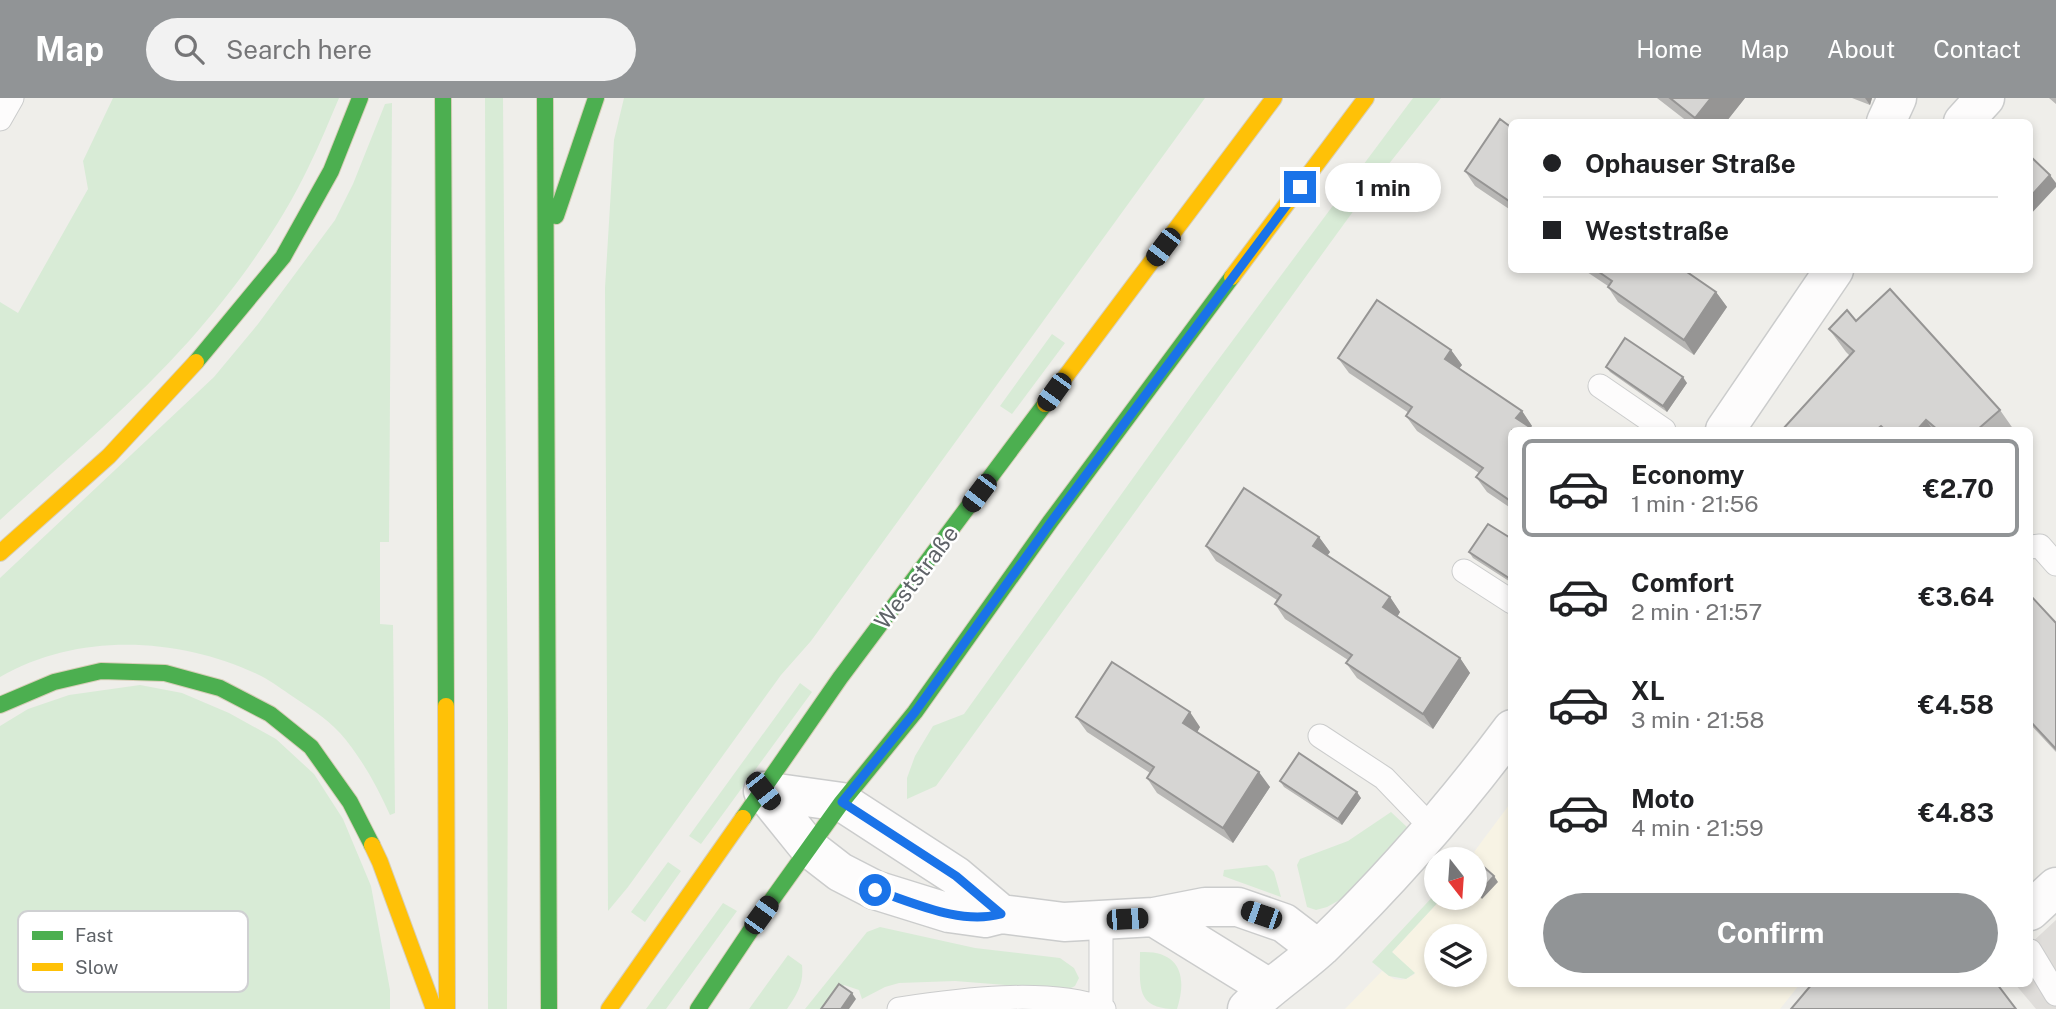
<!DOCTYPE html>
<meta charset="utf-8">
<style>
body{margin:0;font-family:"Public Sans",sans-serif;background:#f2f2f2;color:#202124;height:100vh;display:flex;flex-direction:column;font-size:26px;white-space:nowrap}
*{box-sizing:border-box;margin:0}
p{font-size:23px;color:#757577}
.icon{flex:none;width:38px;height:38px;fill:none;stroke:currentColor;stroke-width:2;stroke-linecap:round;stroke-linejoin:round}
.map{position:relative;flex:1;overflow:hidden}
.side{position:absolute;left:1508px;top:329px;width:525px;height:560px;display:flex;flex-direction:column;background:#fff;border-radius:10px;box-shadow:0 4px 10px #0003}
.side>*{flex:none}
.hud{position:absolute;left:1508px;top:21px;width:525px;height:154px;border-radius:10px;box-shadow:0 4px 10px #0003;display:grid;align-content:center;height:154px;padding:0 35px;background:#fff}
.needle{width:46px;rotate:163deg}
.controls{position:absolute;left:1424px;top:749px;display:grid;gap:14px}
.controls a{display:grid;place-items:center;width:63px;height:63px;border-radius:50%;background:#fff;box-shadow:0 4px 10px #0003;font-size:35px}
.end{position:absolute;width:32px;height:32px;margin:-16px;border:9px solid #1a73e8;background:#fff;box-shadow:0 0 0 4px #fff}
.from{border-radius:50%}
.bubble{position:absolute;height:49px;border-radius:24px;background:#fff;box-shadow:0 4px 10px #0003;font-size:23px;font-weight:700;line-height:49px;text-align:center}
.car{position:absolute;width:21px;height:42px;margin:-21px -10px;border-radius:9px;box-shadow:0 0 5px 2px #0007;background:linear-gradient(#222 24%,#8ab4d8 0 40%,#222 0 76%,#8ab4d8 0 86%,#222 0)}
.hud b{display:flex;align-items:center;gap:24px;height:66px;font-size:26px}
.hud b+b{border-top:2px solid #e0e0e0}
.hud i{width:18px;height:18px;background:#202124}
ul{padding:12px 0 0;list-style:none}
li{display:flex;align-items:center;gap:21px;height:98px;margin:0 14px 10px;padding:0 21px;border:4px solid transparent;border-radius:10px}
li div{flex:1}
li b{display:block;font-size:26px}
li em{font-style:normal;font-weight:700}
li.on{border-color:#919496}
li>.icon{width:63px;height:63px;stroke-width:1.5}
.action{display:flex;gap:14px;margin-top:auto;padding:14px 35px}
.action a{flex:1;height:80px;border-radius:42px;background:#919496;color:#fff;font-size:28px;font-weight:700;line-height:80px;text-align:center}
header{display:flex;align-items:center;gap:42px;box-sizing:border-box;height:98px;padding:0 35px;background:#919496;color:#fff}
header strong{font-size:33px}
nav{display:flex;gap:38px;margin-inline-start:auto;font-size:24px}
.search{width:490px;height:63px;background:#f2f2f2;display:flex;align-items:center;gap:18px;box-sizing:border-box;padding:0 24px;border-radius:38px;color:#757577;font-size:26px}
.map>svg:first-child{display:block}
</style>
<header>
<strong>Map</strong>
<div class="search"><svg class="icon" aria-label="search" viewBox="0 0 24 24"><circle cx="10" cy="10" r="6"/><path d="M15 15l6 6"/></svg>Search here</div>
<nav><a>Home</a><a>Map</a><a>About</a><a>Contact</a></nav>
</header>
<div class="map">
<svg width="2056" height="911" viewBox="0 0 2056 911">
<rect width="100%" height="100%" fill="#efeeea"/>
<!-- commercial -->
<path fill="#f7f3e4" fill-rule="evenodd" d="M1512,703V886H1800L1780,911H1345L1382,873L1394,881L1401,882L1406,881L1415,876L1392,854L1442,800H1475V764L1478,760L1474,754ZM1437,838H1475V877H1437Z"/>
<!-- industrial -->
<path fill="#dfddda" d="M2056,822V911H2036L2015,886H2030V846Z"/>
<!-- green -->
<path fill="#d8ebd6" d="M113,0H339C329,23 320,46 309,68C279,131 235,191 189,243C132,307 63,364 0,422V204L18,215L88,91L83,63Z
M485,0H503L508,627L507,911H488Z
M624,0H1205L811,543L781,577L628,789L608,813L605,190L614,42Z
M1413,0H1441L1373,86L936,688L907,701V680L915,658L933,628L964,616L1201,285Z
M392,5L389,444H380V526L393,527L395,715L390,717C377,688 361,659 340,635C325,619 307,608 289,596C279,589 268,581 257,576C178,539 78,534 0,579V480L214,279L258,226L335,122L353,86L385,6Z
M1052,236L1065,245L1012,316L1000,308Z
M800,585L812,594L701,746L689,738Z
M140,587L182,595L229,615L276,641L314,676L343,721L371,788L390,892V911H0V628L28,611L69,597Z
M1391,714L1408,730L1345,799L1327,809L1316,812L1307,809L1297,767L1300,761L1348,743Z
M668,764L681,773L645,824L631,814Z
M1267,767L1274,774L1281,799L1223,778L1224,772Z
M1437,794V800H1442L1392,854L1415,875L1406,881L1389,878L1372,864Z
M723,805L737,813L666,911H646Z
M880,829L975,850L1060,860L1074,870L1079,880L1075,888L1067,892L955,883L899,885L885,889L862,901L859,892L844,887L827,911H805L867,834Z
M1140,854C1179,852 1188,877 1177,911C1135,911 1140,889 1140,854Z
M788,857L802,867C804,886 797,896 787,911H749Z"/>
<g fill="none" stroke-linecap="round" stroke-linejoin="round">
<!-- lane casing -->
<g stroke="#cbcccc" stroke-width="25">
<path id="lane" d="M0,21L12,0
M1600,288L1664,332
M2030,449L2040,448L2056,466
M1464,473L1512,504
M1320,638L1384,680L1433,731
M1101,822V911
M2030,853L2056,896
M899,911C959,902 1047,890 1104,911"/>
</g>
<!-- street casing -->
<g stroke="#cbcccc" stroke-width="41">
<path id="street" d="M1886,24L1897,0
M1963,24L1985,0
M1725,332L1834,172
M763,693L809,750L840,774L875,792L949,815L985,820L1001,816L1064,824L1154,819L1205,809H1238L1284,825L1318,851
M763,693L842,704L956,778L1001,816
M2030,813L2056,789
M1154,819L1269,890
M1247,911C1270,888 1297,871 1321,849C1391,781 1454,709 1512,631"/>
</g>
<!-- fast casing -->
<g stroke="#d7ceb8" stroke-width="18">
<path id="fast" d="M443,0L446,608
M545,0L549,911
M556,118L596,0
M196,264L283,159L331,73L360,0
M0,607L54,584L101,573L165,575L220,590L270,616L311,649L350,704L372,747
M743,720L840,580L1045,306
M698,911L761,817L842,704L915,614L1050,424L1232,179"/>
</g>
<!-- slow casing -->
<g stroke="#d7ceb8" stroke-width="18">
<path id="slow" d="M1232,179L1366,0
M1045,306L1274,0
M0,455L109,358L196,264
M446,608L447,911
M372,747L380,764L434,911
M609,911L743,720"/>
</g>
<!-- lane -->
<use href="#lane" stroke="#fdfcfc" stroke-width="23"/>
<!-- street -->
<use href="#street" stroke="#fdfcfc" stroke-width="38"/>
<!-- fast -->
<use href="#fast" stroke="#4caf50" stroke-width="16"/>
<!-- slow -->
<use href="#slow" stroke="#ffc107" stroke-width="16"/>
</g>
<!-- wall -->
<path fill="#b8b7b5" d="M1657,0H1745L1726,24H1688Z
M1852,0H1872L1870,7Z
M2049,0H2056V6Z
M1512,30V113L1475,88L1465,73Z
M1584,172H1684L1716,194L1727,209L1694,257L1618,204L1608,189V188Z
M1856,223L2000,312L2014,332H1782L1850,258L1846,254L1829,231Z
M1451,252L1462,267L1459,270L1522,313L1532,328L1512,332V411L1487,394L1476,379L1479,375L1417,333L1406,318L1409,315L1349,275L1338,260Z
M1606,269L1687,285L1667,314L1610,274Z
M1319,439L1330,454L1327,458L1390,499L1400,514L1397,519L1460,560L1470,575L1433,631L1357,580L1346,565L1348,562L1285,521L1275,506L1277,502L1216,463L1206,448Z
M1512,441V485L1473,460L1469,454Z
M2030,497L2056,525V654L2030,626Z
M1076,619L1200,629L1197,634L1270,689L1233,745L1157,695L1147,680L1150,675L1087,634Z
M1280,683L1361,700L1342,727L1284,689Z"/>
<!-- shaded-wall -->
<path fill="#969594" d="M1711,0H1745L1726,24H1698L1695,20Z
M1865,0H1872L1870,7Z
M2050,77L2056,85V89L2030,117V99Z
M1716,194L1727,209L1694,257L1684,242Z
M1451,252L1462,267L1455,276L1445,261Z
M1683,279L1687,285L1667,314L1663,308Z
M1522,313L1532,328L1529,332L1516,320Z
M1926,322L1933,332H1917Z
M1319,439L1330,454L1323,463L1313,448Z
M1390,499L1400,514L1394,524L1383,509Z
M1460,560L1470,575L1433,631L1423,616Z
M1190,614L1200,629L1194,640L1183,625Z
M1259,674L1270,689L1233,745L1223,730Z
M1357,694L1361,700L1342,727L1338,721Z
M1494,778L1498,784L1482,801L1478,796Z
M852,895L856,901L849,911H841Z"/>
<!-- building -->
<path fill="#d6d5d3" stroke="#969594" stroke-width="2" d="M1670,0H1711L1695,20Z
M1500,21L1512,30V105L1465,73Z
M2030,58L2050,77L2030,99Z
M1596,172H1684L1716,194L1684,242L1608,189L1612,183Z
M1890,191L2000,312L1977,332H1938L1926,322L1917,332H1885L1881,328L1876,332H1782L1854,253L1829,231L1847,212L1856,223Z
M1377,202L1451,252L1445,261L1522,313L1516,320L1534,332H1512V404L1476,379L1483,370L1406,318L1412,309L1338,260Z
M1625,240L1683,279L1663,308L1606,269Z
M1244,390L1319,439L1313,448L1390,499L1383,509L1460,560L1423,616L1346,565L1352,557L1275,506L1281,497L1206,448Z
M1488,426L1512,441V482L1469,454Z
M2030,497L2056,525V651L2030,623Z
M1112,564L1190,614L1183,625L1259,674L1223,730L1147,680L1154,669L1076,619Z
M1299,655L1357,694L1338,721L1280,683Z
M1475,761L1494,778L1478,796L1475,793Z
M839,886L852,895L841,911H821Z
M1812,886H1997L2016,911H1791Z"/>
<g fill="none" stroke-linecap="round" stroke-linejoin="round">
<!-- route -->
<path stroke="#1a73e8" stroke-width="9" d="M875,792C915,805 960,827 1001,816L956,778L842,704L915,614L1051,424L1300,89"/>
</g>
<g text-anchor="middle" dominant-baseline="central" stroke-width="5" stroke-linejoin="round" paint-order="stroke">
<!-- street labels -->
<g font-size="23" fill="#5f6368" stroke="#fff">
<text transform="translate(916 479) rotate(-53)">Weststraße</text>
</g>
</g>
<!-- legend -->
<rect x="18" y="813" width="230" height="81" rx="10" fill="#fff" stroke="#cfd0d2" stroke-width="2"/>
<rect x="32" y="833" width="31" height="9" fill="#4caf50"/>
<rect x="32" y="865" width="31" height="8" fill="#ffc107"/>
<g font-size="19" fill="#5f6368">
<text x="75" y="844">Fast</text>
<text x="75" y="876">Slow</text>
</g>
</svg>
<div class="controls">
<a><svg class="needle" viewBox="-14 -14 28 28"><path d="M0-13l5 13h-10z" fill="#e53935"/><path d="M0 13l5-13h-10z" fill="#757577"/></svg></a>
<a><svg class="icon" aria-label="layers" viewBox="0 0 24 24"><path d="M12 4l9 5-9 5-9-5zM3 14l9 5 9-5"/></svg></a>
</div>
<i class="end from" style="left:875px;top:792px"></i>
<i class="end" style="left:1300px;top:89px"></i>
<div class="bubble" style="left:1325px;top:65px;width:116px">1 min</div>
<i class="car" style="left:1163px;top:149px;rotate:217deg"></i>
<i class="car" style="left:1054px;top:294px;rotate:216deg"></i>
<i class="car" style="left:979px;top:395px;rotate:217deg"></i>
<i class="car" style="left:763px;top:693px;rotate:142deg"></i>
<i class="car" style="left:761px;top:817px;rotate:36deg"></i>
<i class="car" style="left:1261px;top:817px;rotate:289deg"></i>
<i class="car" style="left:1127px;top:821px;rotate:87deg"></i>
<div class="hud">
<b><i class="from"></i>Ophauser Straße</b>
<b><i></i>Weststraße</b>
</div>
<section class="side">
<ul>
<li class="on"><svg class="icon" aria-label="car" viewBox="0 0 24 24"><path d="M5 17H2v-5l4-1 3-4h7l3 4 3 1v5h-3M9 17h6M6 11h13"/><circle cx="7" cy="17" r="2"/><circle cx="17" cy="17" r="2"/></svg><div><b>Economy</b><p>1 min · 21:56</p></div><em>€2.70</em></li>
<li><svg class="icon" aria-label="car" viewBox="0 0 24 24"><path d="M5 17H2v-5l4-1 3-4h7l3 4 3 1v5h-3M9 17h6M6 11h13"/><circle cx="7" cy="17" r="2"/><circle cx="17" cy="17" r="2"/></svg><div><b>Comfort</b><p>2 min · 21:57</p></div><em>€3.64</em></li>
<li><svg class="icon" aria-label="car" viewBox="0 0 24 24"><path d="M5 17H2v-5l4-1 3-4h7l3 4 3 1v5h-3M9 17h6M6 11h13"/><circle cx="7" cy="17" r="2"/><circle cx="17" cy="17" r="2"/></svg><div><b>XL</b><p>3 min · 21:58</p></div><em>€4.58</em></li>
<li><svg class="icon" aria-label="car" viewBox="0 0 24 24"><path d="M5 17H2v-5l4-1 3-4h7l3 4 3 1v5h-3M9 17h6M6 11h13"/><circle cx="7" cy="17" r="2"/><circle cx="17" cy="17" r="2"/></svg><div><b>Moto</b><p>4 min · 21:59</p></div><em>€4.83</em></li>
</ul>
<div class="action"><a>Confirm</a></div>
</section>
</div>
